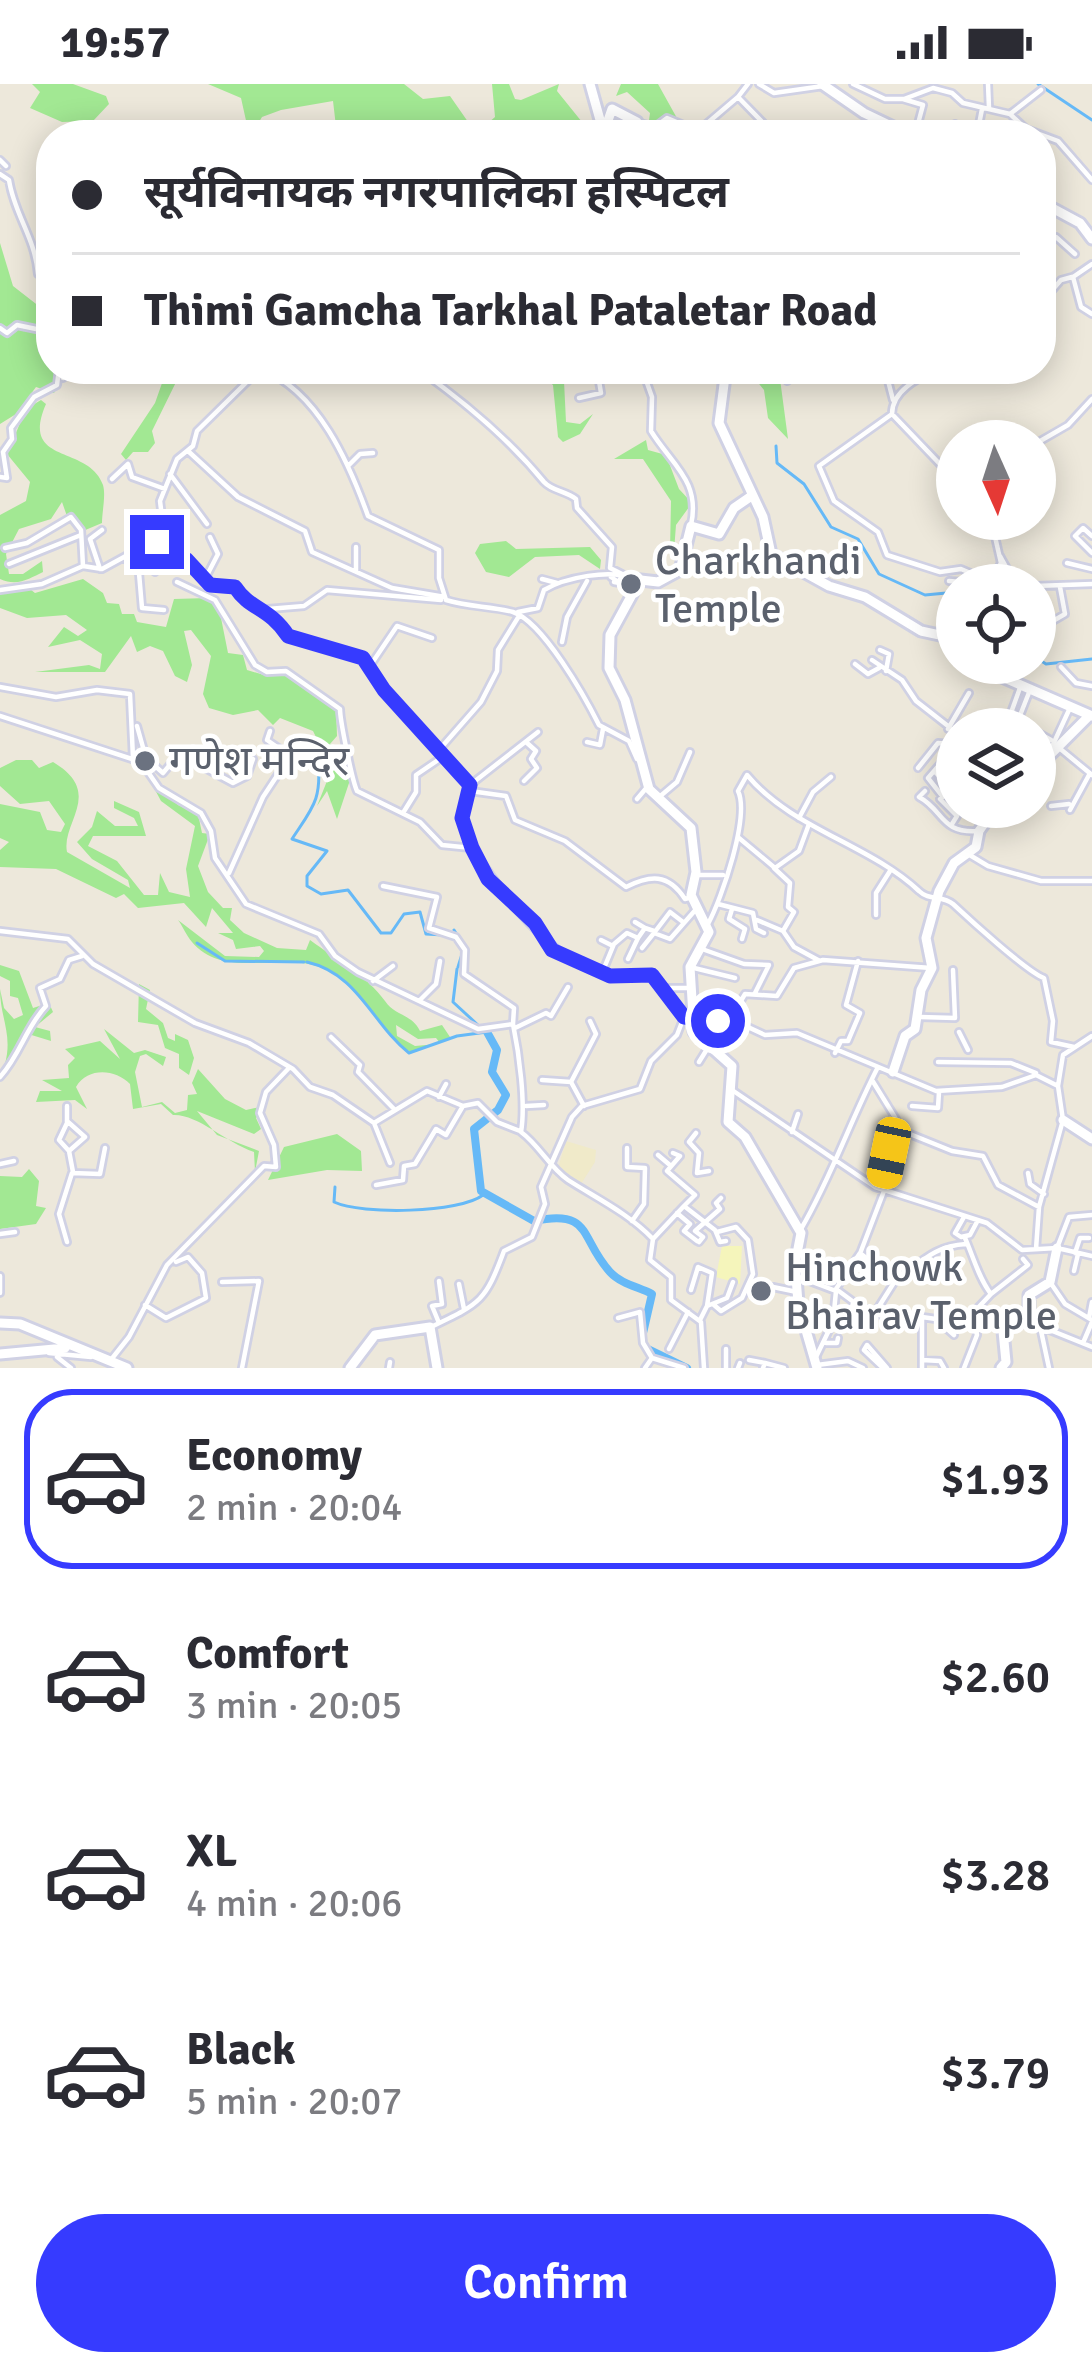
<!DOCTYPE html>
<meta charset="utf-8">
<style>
body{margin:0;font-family:Signika,"Noto Sans Devanagari",sans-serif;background:#f7f7f7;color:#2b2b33;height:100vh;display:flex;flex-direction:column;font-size:45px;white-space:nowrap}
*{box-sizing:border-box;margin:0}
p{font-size:39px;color:#7c7c81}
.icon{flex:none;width:66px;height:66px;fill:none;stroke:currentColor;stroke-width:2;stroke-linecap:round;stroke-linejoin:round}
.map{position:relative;height:1284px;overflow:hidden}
.panel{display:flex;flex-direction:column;background:#fff;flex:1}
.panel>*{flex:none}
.guide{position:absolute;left:36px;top:36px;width:1020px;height:264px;border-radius:48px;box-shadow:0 6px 30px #0003;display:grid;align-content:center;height:264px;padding:0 36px;background:#fff}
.needle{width:78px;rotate:177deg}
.controls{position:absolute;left:936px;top:336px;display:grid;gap:24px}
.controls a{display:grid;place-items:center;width:120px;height:120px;border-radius:50%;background:#fff;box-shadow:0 6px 30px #0003;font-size:60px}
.end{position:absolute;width:54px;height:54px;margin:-27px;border:15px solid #363bff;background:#fff;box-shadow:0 0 0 6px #fff}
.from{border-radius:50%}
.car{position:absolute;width:36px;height:72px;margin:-36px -18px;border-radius:15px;box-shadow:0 0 9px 3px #0007;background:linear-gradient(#f5c518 24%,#345 0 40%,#f5c518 0 76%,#345 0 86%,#f5c518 0)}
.guide b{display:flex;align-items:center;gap:42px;height:114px;font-size:45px}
.guide b+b{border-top:3px solid #e1e1e2}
.guide i{width:30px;height:30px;background:#2b2b33}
ul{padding:21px 0 0;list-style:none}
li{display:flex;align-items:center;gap:36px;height:180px;margin:0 24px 18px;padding:0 12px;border:6px solid transparent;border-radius:48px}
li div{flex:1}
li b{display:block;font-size:45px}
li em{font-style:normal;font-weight:600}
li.on{border-color:#363bff}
li>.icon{width:108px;height:108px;stroke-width:1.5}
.button{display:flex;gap:24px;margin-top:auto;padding:24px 36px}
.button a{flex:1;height:138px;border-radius:72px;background:#363bff;color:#fff;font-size:48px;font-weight:600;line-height:138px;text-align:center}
.status{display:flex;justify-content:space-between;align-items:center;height:84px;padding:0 60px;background:#fff;direction:ltr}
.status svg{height:33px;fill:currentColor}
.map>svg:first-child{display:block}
</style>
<div class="status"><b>19:57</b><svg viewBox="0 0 49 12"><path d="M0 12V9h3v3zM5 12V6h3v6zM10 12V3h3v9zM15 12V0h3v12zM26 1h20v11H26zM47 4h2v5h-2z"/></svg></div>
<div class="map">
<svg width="1092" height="1284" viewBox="0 0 1092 1284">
<rect width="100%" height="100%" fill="#ede8db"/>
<!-- education -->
<path fill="#f0eac9" d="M566,1057L596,1066L595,1078L581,1100L558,1084Z"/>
<!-- green -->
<path fill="#a2e893" d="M32,0H73L106,12L109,20L93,37L62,38L30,24L40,8Z
M208,0H404L423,15L450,12L473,45L480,46L495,33L492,0H509L515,15L521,16L559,0L557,7L582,38L565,51H337L333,17L281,26L262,33L256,43L247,41L241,14Z
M621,0H658L683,45L678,51H647L650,29L627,8L616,12Z
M0,159L13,202L40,223L51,242V285H59L62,294L54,309L36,303L16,330L0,340Z
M167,285H177L179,292L152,347L155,359L148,368H133L126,376L121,370L155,319Z
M532,285H552L564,297L566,338L580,340L593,330L580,350L563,358L558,353L553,301Z
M747,285H767L780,295L788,355L768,334L764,306Z
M41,316L46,320C19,382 89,360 103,401C106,411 102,428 102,439L83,447L68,435L62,418L51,435L19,445L6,470L9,490H23L42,477L43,488C30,494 18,503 0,495V431L26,417L30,398L7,370L26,325Z
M646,356L648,366L666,371L679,405L692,419L676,441L674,467H670L671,417L643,375H614Z
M506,457L516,465L590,463L601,476L600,485L579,471L535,473L509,493L486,488L475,469L480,460Z
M83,495L103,509L107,519L119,520L122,530H134L137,538L166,543L174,515L208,514L220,529L228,569L243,571L247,586L264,591L283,586L336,624L337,652L330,660L344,665L350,696L337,735L327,707L317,722L329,692L326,679L319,674L309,679L303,671L316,653L313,647L280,634L273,641L258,626L233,631L209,624L203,610L211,572L191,546L184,547L192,581L187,598L175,592L163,567L150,562L137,568L131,552L105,588H35L89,581L100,585L102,570L80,556L48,563L64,543L78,552L87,546L66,531L27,534L0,524V505L26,502L35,509Z
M16,676H32L39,684L53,678C105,709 61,738 67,768L130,804L128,796L92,775L77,758L92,743L97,727L115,742H138L134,734L114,724V717L139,728L146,752H93L88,762L117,777L144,811H158L160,789L169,808L190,813L186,785L195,742L161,717L146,689L178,721L198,730L202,749L210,750L198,782L208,808L223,824H232L230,836L244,849L277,864L306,866L310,856C337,876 367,892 385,917C395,932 412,930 420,947L442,941L450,953L440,959L436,954L418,955L396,941L397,952L415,962L437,960L411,968C385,958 369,906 325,885C285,866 224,897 192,858C186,851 182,841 178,836L225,872L259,873L264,867L260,862L236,865L233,856L218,849H233L212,824L206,843L184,819L138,824L124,810L116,814L56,785L0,783V766L9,758L0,754V720L40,728L47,746L61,748L65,740L49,717L20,720L0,702V684Z
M0,881L19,887L33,924L49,919L53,928L35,943L50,947L51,957L25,949L5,980C13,950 0,934 0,905L4,924L14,935L23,931L18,914L10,912V897L0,892Z
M139,900L150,906L146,925L163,939L168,954L175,957V950L188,956L194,974L189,991L179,984V970L165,964L158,941L138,938Z
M104,945L134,969L145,966L166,973L163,982L146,970L140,972L135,988L142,1023L162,1018L175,1029L187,1026L188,1011L197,1010L192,999L198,985L225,1015L246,1026L260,1023L266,1012V1023L256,1034L261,1045L254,1050L197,1027L217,1051L259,1067L255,1088L254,1068C225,1058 198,1030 173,1031L161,1020L133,1025L130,1000C115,985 88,983 76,1003L87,1025L75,1016L36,1018L40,1007H62L42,996L69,994L68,981L75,974L65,965L100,957L120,975Z
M337,1050L361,1067L362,1087L327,1086L268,1096L284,1063Z
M29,1085L39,1097L36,1122L46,1124L36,1140L0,1145V1092L22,1093Z"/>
<!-- sand -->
<path fill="#f5f5bb" d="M722,1162H742L740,1200L716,1193Z"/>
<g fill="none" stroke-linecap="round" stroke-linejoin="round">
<!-- stream -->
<path stroke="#66b9f7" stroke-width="3" d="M1038,0L1092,36
M776,362L777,379L804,400L831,443L858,455L879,490L925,511L957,508
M1035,573L1046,580L1092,575
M318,675C322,716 313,723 292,755L327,767L307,792V802L321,810L348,806L381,849H391L404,830L420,828L426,850L443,851
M454,846L465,864
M197,859L225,877L304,878
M307,878C359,890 372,940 409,969L457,952L487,948
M458,883L463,867
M457,885L453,918L479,942
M335,1103L334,1118C362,1131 460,1129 483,1111"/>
<!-- river -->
<path stroke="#66b9f7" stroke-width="8" d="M487,948L497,966L492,988L506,1011L498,1026L474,1045L481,1107L534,1137C593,1125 579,1154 610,1188C621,1200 639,1203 652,1210L643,1249
M646,1264L687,1284"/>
<!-- street casing -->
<g stroke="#d0d1e4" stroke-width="10">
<path id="street" d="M759,0L774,9L823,2
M853,0L885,15H904L933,4L952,9L963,19L1010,30L1026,45L1058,57L1092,96
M988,0L989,24
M738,13L748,0
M903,15L923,21L915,51
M1010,30L1041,6
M640,39L655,43L667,34L698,47L738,13L775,51
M150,51H190
M951,51L955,40
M977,51L982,25
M0,76L6,82
M0,90L9,96C14,130 35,153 38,190L51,197
M1045,155L1056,153L1075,170
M1092,180L1073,193L1081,223L1092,230
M1041,219L1061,196L1072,193
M0,244L7,249L17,241L41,246L43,266L51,276
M69,285L63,294L79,285
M261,285C318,307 349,379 368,432L439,466V494L446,516C468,523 491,522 513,528C543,538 585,613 599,641L629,657L637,675
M312,285L323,292L346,285
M418,285C466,319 508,354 544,398C552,407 566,407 576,415L577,424L612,463L610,484L622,490
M642,285L652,313L651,347C671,380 701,397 691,441
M885,285L893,316
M938,285C919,294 892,306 892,330L819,382L834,417L878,448L887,471L940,488L961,485L989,497
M787,297L802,285
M579,314L601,309L597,285
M892,330L957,398
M1035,360L1068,341L1092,315
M188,367L238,413L305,447L312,468L392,504L445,513
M348,382L360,370L373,369
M170,390L207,440
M0,393L7,394L3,368L12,355L11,344L34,313L57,301L59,285
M112,395L128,380L132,393L165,405
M981,435L990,445
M1092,452L1083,444L1075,452L1092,469
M157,455L161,468C193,481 200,502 235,503C249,526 271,525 288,552L363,574L384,606L470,701L462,733L472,764
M142,462L155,488
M5,464L27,459L71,433L81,446L83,482
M1000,472L1016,501
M126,475L139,489L142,524L164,526
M1067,479L1092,485
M9,480L81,451
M100,485L90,455L102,446
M356,487V463
M611,493L620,499L614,498
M542,495L557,499
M204,497L218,470L210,453
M949,497L974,499
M177,498L215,516L255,581L267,588L286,587L340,625C340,636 352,696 357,707L420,738L442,761L472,764C510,820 572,911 652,891L684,933
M989,501L1001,479L991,435
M1035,502L1092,500
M0,506L42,500L83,482L102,485L157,455L163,441L160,417L177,375L193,362L197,347L260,285
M268,525L304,522L327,506L441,516
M518,528L538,524L544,506C564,494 612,484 632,495
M1045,557L1046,541L1065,530L1060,503
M562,558L567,533L587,497
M880,566L889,570L886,587
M872,576L902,596L916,617L957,649
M855,580L868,590L879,584
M370,582L397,542L432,554
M1061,583L1076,599L1092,602
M0,603L56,613L97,606L130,610L133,674
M1012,626L1021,601
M0,632L141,678L159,704L201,729L211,747L215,774L246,820L319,850L335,872L358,888L478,945L513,940C519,969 526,1020 521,1048C539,1061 550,1084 568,1096C596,1114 628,1129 653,1155L650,1176L671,1193V1216L701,1238L704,1284
M1010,633L1032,645
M1017,639L1030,606
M137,642L146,674L163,689L179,670L233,699L247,692L253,675
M948,645L969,609
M1035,647L1051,656
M587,658L600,661L603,645
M1058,663L1092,691
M439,666L481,618L497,587L498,566L519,532
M1050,667L1069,626
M918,684L938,659L950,660L955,649
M936,689L942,695L955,686
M524,697L537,684L531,675L536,667L526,658
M470,701L538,648
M470,707L506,712L515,736L565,757L626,803C650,791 668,789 685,815L692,813
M925,707L919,713C944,726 940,750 979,747
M943,713L928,694L947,672
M658,714L677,698L690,668
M637,715L648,702
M1051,722L1069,720
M1070,726L1089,691
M403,729L416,708V691L444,672
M799,734L813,708L831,693
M952,740L957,732L940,715L957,703
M739,754L775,784L799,767L809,740
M968,770L988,782L1041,797H1092
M229,789L263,713L290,672L267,656L270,647
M695,791H723
M383,802L437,813L429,844L456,853L465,866L464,890L514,924L513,940
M718,820L753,829L756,845L764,849
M732,825L729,835L745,845L742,855
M876,831V809L890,787
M757,836L783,847L794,828L788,823L790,799L774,784
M635,838L645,844
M683,838L670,828L654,849L670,855L698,823
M708,840C722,814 750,732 738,707L747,691C792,745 869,760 919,807C929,817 943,811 953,820C968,834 1027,888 1044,894L1053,937L1051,958L1074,963
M0,847L68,855L93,880L195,939L249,959L293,985L310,1003L333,1011L374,1039L427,1007L463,1022L478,1019L497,1038L520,1047
M783,847L794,863L818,876
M601,856L613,862
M642,864L654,849
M702,865L744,880L769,881L755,909
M628,875L638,854
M690,883L735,894
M602,889L614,860L627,849L638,854L645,844L654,847
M373,897L393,882
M664,904H688
M419,917L436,900L440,877
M920,933L955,934L953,886
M696,934L737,938L765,951L797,949L936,1007L1002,1003L1036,991L1058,1002L1063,1036L1039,1123L1036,1165
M729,937L745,910L777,912L794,884L823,876L931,884
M515,944L546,929L551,932L568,903
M959,948L968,966
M331,953L360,981L358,988L395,1026
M835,969L841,957H848L860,929L846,921L858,877
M699,978L709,962
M938,978L1011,979L1036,989
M0,993C20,971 26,943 46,922L40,904L60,895L69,876L82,872
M542,996L571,998L584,1022
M872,996L896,1035L882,1104
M571,998L596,950L590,937
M1058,1002L1063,971L1092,952
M732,1006L875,1103L987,1139L1022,1166L1057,1164L1092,1172
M439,1013L446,1000
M67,1022V1039L59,1056L69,1067L73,1088
M526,1022L544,1021
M912,1022L938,1024L939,1008
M67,1037L85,1053L69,1067
M374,1039L390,1079
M895,1044L952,1067L983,1072L998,1101L1039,1123
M792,1048L798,1030
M696,1049L689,1058L699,1069L697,1089L709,1087
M627,1064V1083L645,1084L644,1120L632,1137
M673,1069L680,1072L667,1087L695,1111L684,1122
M658,1071L671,1082
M0,1080L14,1077
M1028,1089L1030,1100L1044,1110
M376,1101L403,1096L404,1082L415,1080L436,1045L446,1051L463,1022
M677,1129L690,1140L684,1147L697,1157
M964,1133L955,1149L961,1153L970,1151L978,1136
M801,1145C832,1092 850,1037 878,983
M0,1150L15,1148
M653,1155L684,1122L715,1146L720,1158L726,1157
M67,1158L59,1130L72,1089L100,1090L105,1064
M699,1158L703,1153L695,1147L720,1125L716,1119L721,1114
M1057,1164L1069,1133L1092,1131
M861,1167L884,1107
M1075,1169L1080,1154H1089
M1074,1187L1078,1170
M0,1192V1209
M799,1193L836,1207L833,1238
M895,1197C921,1179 933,1162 966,1160
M222,1198L259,1197L242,1284
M1050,1198L1065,1220L1092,1236
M459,1200L464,1225
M773,1203L797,1208
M691,1206L698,1183L712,1189L707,1222
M991,1210L1028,1181L1023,1175
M855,1219L836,1205L860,1169L895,1197L876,1227
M145,1221L166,1234L206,1214L202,1189L188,1173L176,1178
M714,1221L721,1227L742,1214L753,1190L748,1156L736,1143L717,1148
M894,1229L936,1235L954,1251
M922,1233V1284
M618,1234L640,1228L643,1259L652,1274
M1089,1234L1092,1218
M700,1236L707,1222L727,1214L733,1198
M1031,1236L1040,1242L1049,1284
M439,1239L432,1222L442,1220L439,1197
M848,1239L853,1219L887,1234
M1040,1242L1092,1263
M431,1243C481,1219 485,1218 504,1167L532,1153L545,1120L541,1103L572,1033L582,1022L640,1005L651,977L677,951L684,933
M826,1259H837L838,1254
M1083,1259L1092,1238
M669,1265L688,1228
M864,1266L867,1261L887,1284
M864,1266L883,1284
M49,1269L91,1273
M57,1273L71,1284
M816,1273L833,1238L863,1242
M749,1276L765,1279
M922,1276L940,1277L944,1284
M110,1277L129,1253L167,1181L264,1082L276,1083L274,1061L260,1029L266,1008L288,985
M817,1281L848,1277L863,1284
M389,1284L390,1278
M645,1284L652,1274L684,1284
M726,1284V1265
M738,1284L740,1279
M763,1284L765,1279L784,1284
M964,1284L977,1251L973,1229L991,1210C979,1195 973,1172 965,1154"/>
</g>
<!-- secondary casing -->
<g stroke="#d0d1e4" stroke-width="15">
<path id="secondary" d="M590,0L602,43
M822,0L864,29L910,51
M604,48L612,25L637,38L644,51
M1041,118L1080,139L1092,155
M726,285L719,339L763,433L771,470L829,502L865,513L921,547L949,553L957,562
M750,413L734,424L719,450L691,442L680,486L658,498L632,495L634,507L610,551L609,584L625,616L649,705L691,744L696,788L691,811L709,848L690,883L694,948L732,982L728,1038L745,1053L801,1149L795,1180L798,1219L817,1284
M970,579L1092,632
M1035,686L1090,631
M893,988L905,952L915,945L921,906L932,884L926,854L939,807L954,779L976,763L979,747L996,723
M1063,1036L1092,1055
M0,1239L20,1240L127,1284
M0,1270L65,1264
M350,1284L375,1251L430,1243L437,1284
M1001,1284L1006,1278L1003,1247L1029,1234V1211L1050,1198L1057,1164"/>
</g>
<!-- street -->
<use href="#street" stroke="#fff" stroke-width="4.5"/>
<!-- secondary -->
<use href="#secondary" stroke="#fff" stroke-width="9"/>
</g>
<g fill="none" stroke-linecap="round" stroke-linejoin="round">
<!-- route -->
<path stroke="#363bff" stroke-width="15" d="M157,458L161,468L187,476L210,501L235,503C250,526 269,523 288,552L363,574L384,606L470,701L462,734L472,764L488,795L535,839L552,866L610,892L652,891L684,933L718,937"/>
</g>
<!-- markers -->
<g fill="#6b7280" stroke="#fff" stroke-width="4.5">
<circle cx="631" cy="500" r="12"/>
<circle cx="145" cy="677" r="12"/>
<circle cx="761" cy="1207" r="12"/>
</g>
<g text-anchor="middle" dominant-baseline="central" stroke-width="9" stroke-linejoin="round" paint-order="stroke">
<!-- worship labels -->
<g font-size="42" fill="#5b616d" stroke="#fff" text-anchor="start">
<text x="655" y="476">Charkhandi<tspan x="655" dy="48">Temple</tspan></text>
<text x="169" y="677">गणेश मन्दिर</text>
<text x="785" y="1183">Hinchowk<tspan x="785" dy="48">Bhairav Temple</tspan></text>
</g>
</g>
</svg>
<div class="controls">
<a><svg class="needle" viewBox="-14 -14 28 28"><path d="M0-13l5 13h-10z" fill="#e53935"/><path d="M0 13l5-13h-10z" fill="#7c7c81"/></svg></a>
<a><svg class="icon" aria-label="locate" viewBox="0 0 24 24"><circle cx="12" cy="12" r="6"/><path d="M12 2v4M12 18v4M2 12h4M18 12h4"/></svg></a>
<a><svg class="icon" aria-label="layers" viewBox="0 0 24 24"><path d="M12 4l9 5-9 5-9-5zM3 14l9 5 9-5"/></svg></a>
</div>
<i class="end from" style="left:718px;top:937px"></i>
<i class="end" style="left:157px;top:458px"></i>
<i class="car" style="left:889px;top:1069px;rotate:192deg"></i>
<div class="guide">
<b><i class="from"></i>सूर्यविनायक नगरपालिका हस्पिटल</b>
<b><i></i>Thimi Gamcha Tarkhal Pataletar Road</b>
</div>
</div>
<section class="panel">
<ul>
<li class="on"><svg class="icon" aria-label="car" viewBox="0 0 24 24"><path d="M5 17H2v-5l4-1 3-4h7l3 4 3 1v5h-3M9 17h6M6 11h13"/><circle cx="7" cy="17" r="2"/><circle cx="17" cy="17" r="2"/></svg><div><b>Economy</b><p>2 min · 20:04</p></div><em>$1.93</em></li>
<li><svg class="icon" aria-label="car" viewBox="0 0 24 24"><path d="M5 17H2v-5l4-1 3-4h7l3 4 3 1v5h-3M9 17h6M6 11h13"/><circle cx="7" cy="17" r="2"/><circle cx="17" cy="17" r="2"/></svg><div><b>Comfort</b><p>3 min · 20:05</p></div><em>$2.60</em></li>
<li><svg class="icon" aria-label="car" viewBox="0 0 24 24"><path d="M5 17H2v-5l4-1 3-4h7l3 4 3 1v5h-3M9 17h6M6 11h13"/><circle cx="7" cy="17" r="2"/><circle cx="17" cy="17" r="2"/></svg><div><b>XL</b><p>4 min · 20:06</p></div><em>$3.28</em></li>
<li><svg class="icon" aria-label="car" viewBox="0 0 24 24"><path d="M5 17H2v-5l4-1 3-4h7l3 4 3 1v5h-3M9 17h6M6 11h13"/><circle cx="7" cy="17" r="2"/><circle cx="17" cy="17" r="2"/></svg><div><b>Black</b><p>5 min · 20:07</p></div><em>$3.79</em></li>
</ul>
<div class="button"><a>Confirm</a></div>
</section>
